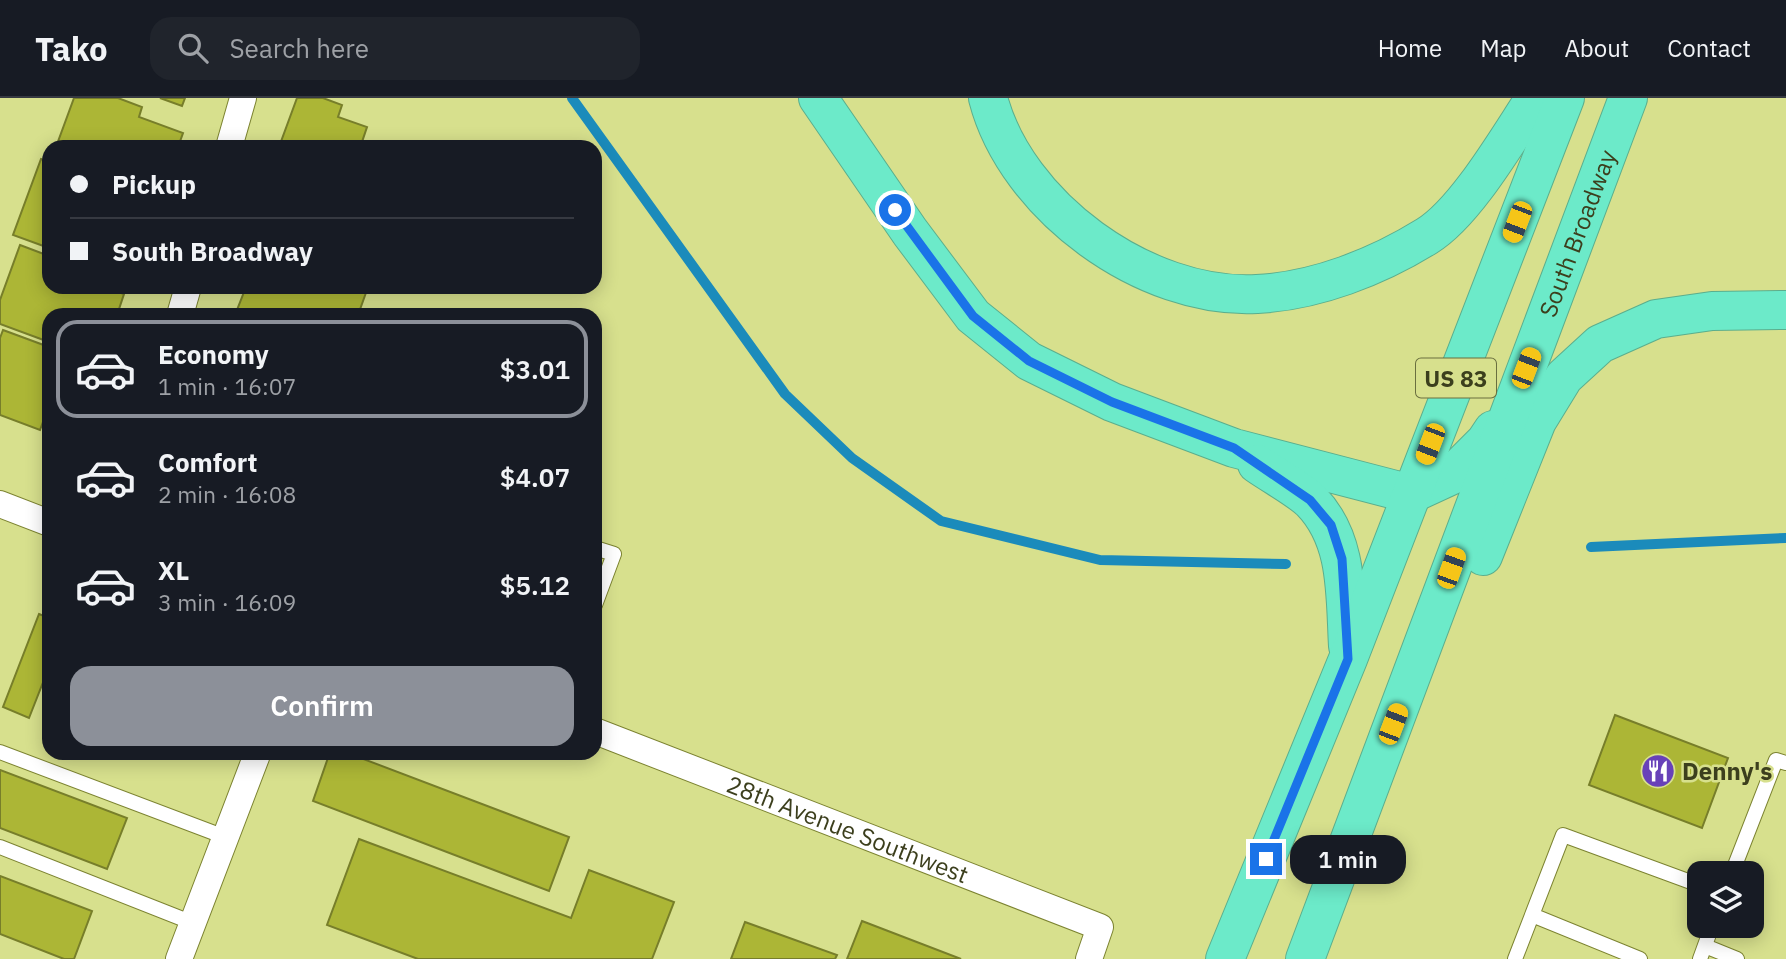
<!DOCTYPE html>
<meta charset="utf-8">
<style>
body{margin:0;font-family:"IBM Plex Sans",sans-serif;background:#20242c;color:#f1f3f6;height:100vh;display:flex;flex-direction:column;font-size:26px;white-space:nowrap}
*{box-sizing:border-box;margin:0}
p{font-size:23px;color:#9ea1a6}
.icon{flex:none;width:38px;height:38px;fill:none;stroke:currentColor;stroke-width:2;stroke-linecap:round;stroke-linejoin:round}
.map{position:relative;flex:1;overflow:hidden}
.side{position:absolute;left:42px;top:210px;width:560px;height:452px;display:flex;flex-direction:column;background:#171b24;border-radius:21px;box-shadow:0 4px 18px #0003}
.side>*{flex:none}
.hud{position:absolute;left:42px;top:42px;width:560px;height:154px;border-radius:21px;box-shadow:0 4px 18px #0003;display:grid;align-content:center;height:154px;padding:0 28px;background:#171b24}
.controls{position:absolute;left:1687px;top:763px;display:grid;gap:14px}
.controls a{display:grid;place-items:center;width:77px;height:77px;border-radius:14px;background:#171b24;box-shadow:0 4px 18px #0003;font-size:35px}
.end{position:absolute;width:32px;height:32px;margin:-16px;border:9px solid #1a73e8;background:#fff;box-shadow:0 0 0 4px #fff}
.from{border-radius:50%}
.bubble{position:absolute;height:49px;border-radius:21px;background:#171b24;box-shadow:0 4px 18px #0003;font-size:23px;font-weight:600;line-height:49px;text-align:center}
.car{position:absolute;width:21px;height:42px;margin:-21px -10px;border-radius:9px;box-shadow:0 0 5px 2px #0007;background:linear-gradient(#f5c518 24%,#345 0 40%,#f5c518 0 76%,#345 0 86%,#f5c518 0)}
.hud b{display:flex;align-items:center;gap:24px;height:66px;font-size:26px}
.hud b+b{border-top:2px solid #363941}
.hud i{width:18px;height:18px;background:#f1f3f6}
ul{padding:12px 0 0;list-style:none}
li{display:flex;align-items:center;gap:21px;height:98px;margin:0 14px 10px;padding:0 14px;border:4px solid transparent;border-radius:21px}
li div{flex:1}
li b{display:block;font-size:26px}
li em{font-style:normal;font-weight:600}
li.selected{border-color:#8c9099}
li>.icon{width:63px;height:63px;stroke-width:1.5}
.cta{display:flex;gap:14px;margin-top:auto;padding:14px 28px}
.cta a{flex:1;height:80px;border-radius:21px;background:#8c9099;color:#fff;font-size:28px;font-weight:600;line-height:80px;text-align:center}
header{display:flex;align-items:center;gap:42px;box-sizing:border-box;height:98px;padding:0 35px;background:#171b24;border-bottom:2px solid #363941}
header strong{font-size:33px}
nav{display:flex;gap:38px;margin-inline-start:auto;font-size:24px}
.search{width:490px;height:63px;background:#20242c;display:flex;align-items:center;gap:18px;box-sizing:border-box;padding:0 24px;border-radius:21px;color:#9ea1a6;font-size:26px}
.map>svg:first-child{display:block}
</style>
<header>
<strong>Tako</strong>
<div class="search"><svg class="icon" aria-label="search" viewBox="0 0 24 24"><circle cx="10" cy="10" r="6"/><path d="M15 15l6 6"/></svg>Search here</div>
<nav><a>Home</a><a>Map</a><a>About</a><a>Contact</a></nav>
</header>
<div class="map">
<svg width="1786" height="861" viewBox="0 0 1786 861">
<rect width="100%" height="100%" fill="#d7e08d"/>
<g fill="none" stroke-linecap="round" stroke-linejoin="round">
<!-- stream -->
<path stroke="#1b8bbb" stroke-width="10" d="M572,0L785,296L852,360L941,423L1100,462L1286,466
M1591,449L1786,440"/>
</g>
<!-- building -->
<path fill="#acb636" stroke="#777e2a" stroke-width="2" d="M74,0H118L142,9L139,19L183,35L178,49H56Z
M160,0H185L182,8Z
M297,0H323L342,7L338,19L367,29L362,44L376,49H279Z
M41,61L49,64V150L13,137Z
M20,147L49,158V189H104L124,196L117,217H49V244L0,226V202Z
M246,189H368L358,217H250L237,212Z
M3,232L49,249V327L43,324L40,332L0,317V240Z
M39,516L49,520V569L29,620L3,609Z
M1615,617L1728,660L1702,730L1589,687Z
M330,654H345L569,739L549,793L313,703Z
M0,672L127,720L107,771L0,730Z
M359,741L571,820L589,772L674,804L652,861H418L327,827Z
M0,778L92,813L74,861H64L0,836Z
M862,823L961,861H847Z
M745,824L837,857L835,861H731Z"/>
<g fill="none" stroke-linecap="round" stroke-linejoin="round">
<!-- lane casing -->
<g stroke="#7c8331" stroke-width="16">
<path id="lane" d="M595,450L614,456L595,507
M0,654L225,739
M0,749L193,825
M1732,775L1776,662L1786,665
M1532,817L1640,861
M1705,848L1737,861
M1515,861L1563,737L1699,787
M1700,861L1712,828"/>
</g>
<!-- street casing -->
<g stroke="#7c8331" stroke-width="28">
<g id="street">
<path d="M229,49L243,0"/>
<path d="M180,217L188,189"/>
<path d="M0,406L49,425"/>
<path id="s1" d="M595,633L1100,829L1089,861"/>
<path d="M179,861L258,654"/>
</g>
</g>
<!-- highway casing -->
<g stroke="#5bae8d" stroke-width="40">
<g id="highway">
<path d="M818,0L910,134L973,218L1029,263L1112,304L1234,350L1411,396L1452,377L1485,344L1493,332"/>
<path d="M988,0C1016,108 1145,202 1257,196C1316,193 1377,169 1427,138C1466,114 1509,39 1535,0"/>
<path d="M1257,366C1274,378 1296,389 1311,403C1349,442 1345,497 1348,548"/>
<path d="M1483,458L1537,323L1564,279L1600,246L1656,221L1712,213L1786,212"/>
<path d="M1225,861L1348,561L1565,0"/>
<path id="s2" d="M1305,861L1628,0"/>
</g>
</g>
<!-- lane -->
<use href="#lane" stroke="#fff" stroke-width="14"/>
<!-- street -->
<use href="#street" stroke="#fff" stroke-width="26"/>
<!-- highway -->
<use href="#highway" stroke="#6ceac9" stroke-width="38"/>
</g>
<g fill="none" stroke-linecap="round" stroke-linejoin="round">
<!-- route -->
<path stroke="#1a73e8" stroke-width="9" d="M895,112L973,218L1029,263L1112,304L1234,350L1310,402L1331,427L1342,461L1348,561L1266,761"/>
</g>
<!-- icons -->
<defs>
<g id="restaurant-disc" transform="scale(1.75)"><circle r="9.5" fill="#6841b9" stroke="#d7e08d"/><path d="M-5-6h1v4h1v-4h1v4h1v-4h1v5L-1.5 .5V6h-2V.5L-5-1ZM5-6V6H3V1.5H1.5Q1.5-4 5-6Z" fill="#fff"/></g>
</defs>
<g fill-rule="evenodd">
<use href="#restaurant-disc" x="1658" y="673"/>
</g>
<g text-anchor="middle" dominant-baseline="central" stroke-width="5" stroke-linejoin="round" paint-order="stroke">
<!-- shield labels -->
<rect fill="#d7e08d" stroke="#6a6f3f" stroke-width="2" x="1416" y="260.5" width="80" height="39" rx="5"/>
<g font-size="23" font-weight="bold" fill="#3c3f1d">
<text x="1456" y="280">US 83</text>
</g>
<!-- street labels -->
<g font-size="24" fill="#3c3f1d" stroke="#d7e08d">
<text stroke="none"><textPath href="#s2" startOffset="775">South Broadway</textPath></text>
<text stroke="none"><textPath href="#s1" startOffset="271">28th Avenue Southwest</textPath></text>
</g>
<!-- poi labels -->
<g font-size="24" font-weight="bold" fill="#3c3f1d" stroke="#d7e08d" text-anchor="start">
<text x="1682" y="673">Denny's</text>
</g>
</g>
</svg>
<div class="controls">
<a><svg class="icon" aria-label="layers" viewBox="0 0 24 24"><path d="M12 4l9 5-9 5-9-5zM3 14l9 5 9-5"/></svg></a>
</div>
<i class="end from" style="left:895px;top:112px"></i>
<i class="end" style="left:1266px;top:761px"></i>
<div class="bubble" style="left:1290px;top:737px;width:116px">1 min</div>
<i class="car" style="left:1517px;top:124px;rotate:201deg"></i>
<i class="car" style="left:1526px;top:270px;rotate:21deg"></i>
<i class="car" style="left:1430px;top:346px;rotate:201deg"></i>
<i class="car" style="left:1451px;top:470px;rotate:20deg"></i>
<i class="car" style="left:1393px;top:626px;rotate:21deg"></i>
<div class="hud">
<b><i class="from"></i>Pickup</b>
<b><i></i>South Broadway</b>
</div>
<section class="side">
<ul>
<li class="selected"><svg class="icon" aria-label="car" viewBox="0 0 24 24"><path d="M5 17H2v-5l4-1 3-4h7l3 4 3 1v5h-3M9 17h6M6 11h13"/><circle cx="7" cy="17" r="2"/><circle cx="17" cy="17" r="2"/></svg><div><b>Economy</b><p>1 min · 16:07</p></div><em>$3.01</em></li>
<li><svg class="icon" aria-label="car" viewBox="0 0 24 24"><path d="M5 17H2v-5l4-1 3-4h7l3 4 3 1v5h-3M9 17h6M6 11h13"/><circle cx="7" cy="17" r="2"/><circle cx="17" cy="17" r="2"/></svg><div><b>Comfort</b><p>2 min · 16:08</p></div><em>$4.07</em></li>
<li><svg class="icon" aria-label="car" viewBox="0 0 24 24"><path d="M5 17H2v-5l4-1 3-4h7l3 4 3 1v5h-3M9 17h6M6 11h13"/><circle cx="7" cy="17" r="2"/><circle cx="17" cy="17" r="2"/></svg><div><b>XL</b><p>3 min · 16:09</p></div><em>$5.12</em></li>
</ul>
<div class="cta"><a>Confirm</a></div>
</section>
</div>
